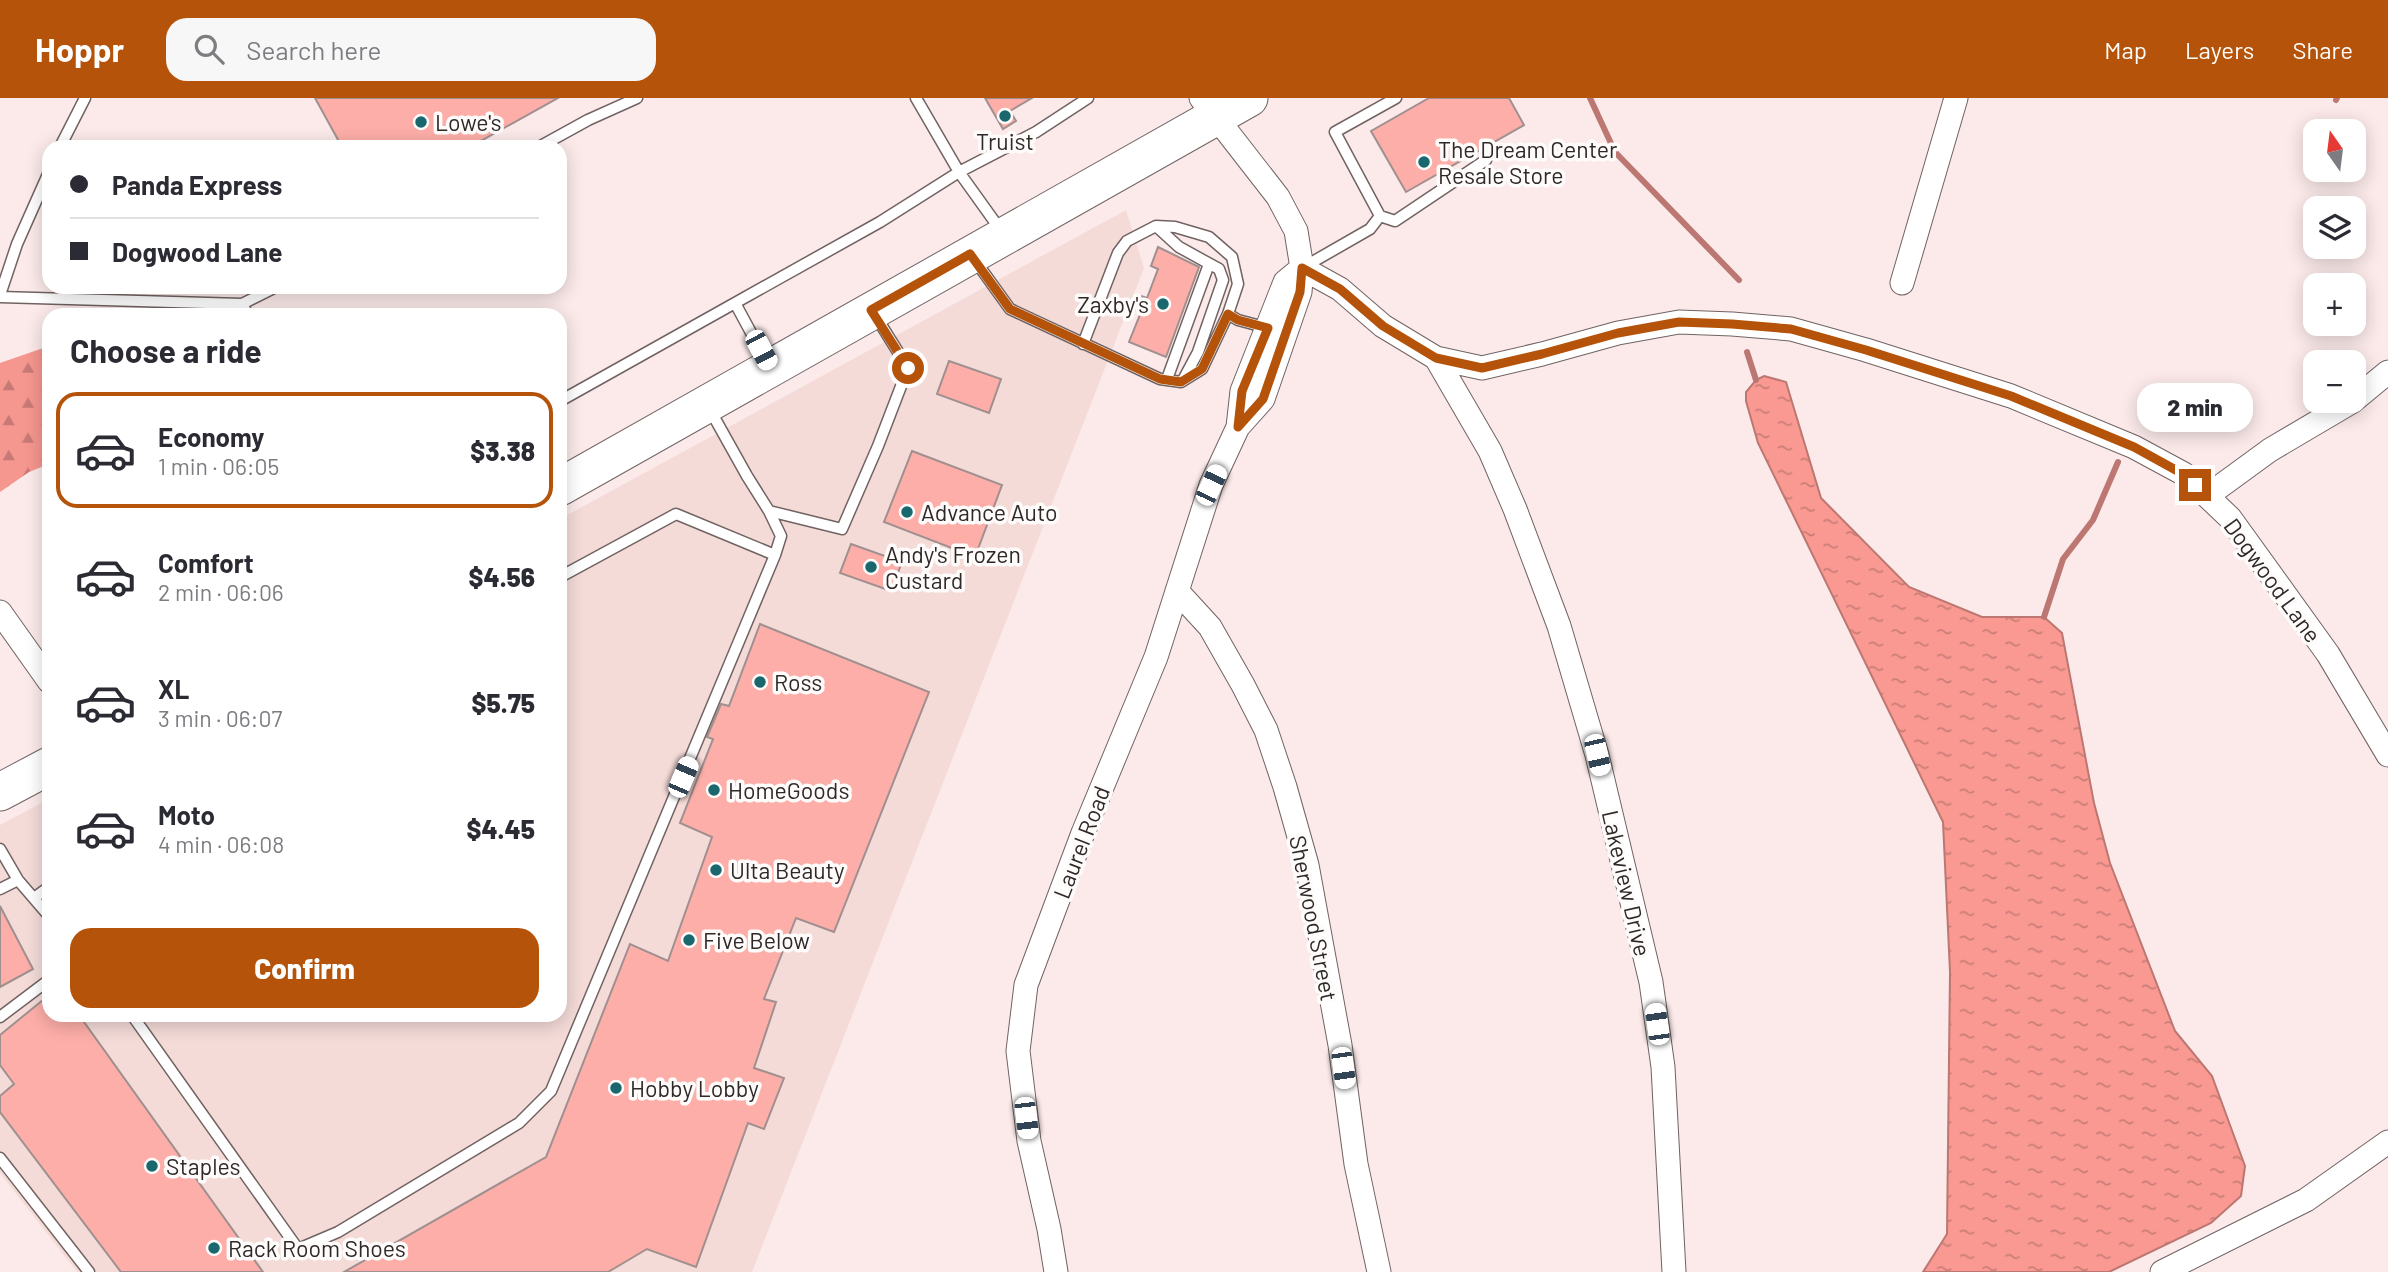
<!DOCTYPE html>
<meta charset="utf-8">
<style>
body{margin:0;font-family:Barlow,sans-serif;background:#f7f7f7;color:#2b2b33;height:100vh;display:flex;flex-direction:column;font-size:26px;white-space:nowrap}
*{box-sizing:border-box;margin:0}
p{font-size:23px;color:#7c7c81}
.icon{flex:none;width:38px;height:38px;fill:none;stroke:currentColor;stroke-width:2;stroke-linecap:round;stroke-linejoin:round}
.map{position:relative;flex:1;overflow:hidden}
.details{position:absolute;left:42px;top:210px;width:525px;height:714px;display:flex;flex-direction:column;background:#fff;border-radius:21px;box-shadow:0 4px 18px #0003}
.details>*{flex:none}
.hud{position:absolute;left:42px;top:42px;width:525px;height:154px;border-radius:21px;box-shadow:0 4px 18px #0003;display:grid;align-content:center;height:154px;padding:0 28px;background:#fff}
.needle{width:46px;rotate:346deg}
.buttons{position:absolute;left:2303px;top:21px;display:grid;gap:14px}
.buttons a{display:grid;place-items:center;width:63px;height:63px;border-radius:14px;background:#fff;box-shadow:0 4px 18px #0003;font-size:35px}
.end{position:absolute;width:32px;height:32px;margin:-16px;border:9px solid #b45309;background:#fff;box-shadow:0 0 0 4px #fff}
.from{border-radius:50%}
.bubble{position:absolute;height:49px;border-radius:21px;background:#fff;box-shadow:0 4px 18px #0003;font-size:23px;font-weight:800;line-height:49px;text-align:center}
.car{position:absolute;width:21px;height:42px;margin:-21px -10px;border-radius:9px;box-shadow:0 0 5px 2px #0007;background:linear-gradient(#fff 24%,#345 0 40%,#fff 0 76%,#345 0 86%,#fff 0)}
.hud b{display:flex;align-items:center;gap:24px;height:66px;font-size:26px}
.hud b+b{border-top:2px solid #e1e1e2}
.hud i{width:18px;height:18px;background:#2b2b33}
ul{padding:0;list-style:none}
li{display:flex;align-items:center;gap:21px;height:116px;margin:0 14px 10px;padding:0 14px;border:4px solid transparent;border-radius:21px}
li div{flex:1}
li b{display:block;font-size:26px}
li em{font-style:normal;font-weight:800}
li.current{border-color:#b45309}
li>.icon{width:63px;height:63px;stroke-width:1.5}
h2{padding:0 28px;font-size:32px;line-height:84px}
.action{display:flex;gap:14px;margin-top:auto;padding:14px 28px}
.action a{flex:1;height:80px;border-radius:21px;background:#b45309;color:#fff;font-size:28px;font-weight:800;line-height:80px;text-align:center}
header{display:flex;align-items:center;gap:42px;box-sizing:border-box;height:98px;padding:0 35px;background:#b45309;color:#fff}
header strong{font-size:33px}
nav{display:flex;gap:38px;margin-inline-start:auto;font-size:24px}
.search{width:490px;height:63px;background:#f7f7f7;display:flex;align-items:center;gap:18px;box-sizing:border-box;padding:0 24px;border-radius:21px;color:#7c7c81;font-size:26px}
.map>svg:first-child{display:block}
</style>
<header>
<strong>Hoppr</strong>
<div class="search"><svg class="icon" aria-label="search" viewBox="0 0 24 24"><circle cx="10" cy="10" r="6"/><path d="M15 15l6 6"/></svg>Search here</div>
<nav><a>Map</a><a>Layers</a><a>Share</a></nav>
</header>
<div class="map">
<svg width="2388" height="1174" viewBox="0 0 2388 1174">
<defs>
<pattern id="forest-firs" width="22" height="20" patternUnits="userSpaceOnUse" patternTransform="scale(1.75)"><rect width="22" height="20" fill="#f5968f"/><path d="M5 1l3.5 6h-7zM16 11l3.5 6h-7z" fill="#c77a75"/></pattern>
<pattern id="water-ripples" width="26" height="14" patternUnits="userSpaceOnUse" patternTransform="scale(1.75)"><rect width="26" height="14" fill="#f99992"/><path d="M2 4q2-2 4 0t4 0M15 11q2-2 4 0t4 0" fill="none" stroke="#ca7d77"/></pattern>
</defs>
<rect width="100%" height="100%" fill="#fbeae9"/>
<!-- built -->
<path fill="#f4dbd8" d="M1126,112L1144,170L752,1174H77L0,1075V727L49,701V917H560V421Z"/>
<!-- forest -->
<path fill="url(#forest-firs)" d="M49,248V366L29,374L0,394V265Z"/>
<!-- water -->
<path fill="url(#water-ripples)" stroke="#bc7772" stroke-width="2" d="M1764,278L1786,284L1821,400L1909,489L1982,519H2044L2062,535L2094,705L2110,765L2175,933L2212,978L2245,1068L2241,1098L2211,1125L2109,1174H1923L1947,1136L1950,874L1943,724L1758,345L1746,303V294L1756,282Z"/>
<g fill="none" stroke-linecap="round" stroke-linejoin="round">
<!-- stream -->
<path stroke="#bc7772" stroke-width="6" d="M1590,0L1615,54L1739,182
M2336,2L2337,0
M1747,254L1756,282
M2044,519L2063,461L2093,422L2118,364"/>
</g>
<!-- building -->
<path fill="#fdaea8" stroke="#9f908f" stroke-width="2" d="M315,0H558L470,49H342Z
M985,0H1032L1010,13L1016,23L1003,31Z
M1429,0H1509L1524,27L1406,94L1371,33Z
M1158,149L1199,169L1166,259L1129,244L1141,214L1135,212L1141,198L1147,200L1158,171L1151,168Z
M949,263L1001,281L989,315L937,296Z
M912,353L1002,387L975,459L884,424Z
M851,446L902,464L891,493L840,475Z
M760,526L929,594L834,834L796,820L764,901L776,904L754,970L784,980L764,1031L748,1025L696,1169L647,1151L608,1174H344L546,1059L630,846L668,863L712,739L680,725L713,641L707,639L721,606L729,608Z
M0,808L33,871L0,889Z
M49,897V917H79L263,1174H121L0,1014V998L14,986L0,967V937Z"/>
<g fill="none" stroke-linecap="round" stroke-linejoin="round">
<!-- service casing -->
<g stroke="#716362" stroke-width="13">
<path id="service" d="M60,49L85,0
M539,49L588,22L637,0
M1380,118L1395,123L1486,62
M1156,128L1179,149L1219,171L1223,182L1198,254L1183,282
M1002,134L959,74L1036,34L1088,0
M974,161L1010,211L1160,281L1181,284L1202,271L1228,216L1238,186L1232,159L1209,139L1175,129L1156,128L1127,143L1118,155L1083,246
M1302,170L1370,131L1380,118L1335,34L1396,0
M0,197L17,146L49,74
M0,199L242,206L248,217
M735,205L880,124L959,74L916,0
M242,206L276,189
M1228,216L1238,222L1268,230
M1167,281L1209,166
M560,303L735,205L768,266
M769,413L842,431L878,348L908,270L875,217
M560,479L676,416L775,457L781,438L769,413L747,378L709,310
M0,751L18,782L49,818
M0,791L18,782
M34,800L49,789
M132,917L298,1151L338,1134L519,1025L551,993L775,457
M0,919L49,882
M0,1060L89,1174"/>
</g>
<!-- minor casing -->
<g stroke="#716362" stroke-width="25">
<path id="minor" d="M1302,170L1340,191L1383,228L1436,260L1482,270L1542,256L1618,235L1679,224L1732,226L1791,231L1866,252L2011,298L2134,349L2184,376L2230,420L2328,556L2388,657
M1902,185L1956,0
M1436,260L1490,353L1515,411L1559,528L1597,657L1651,884L1663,969L1674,1174
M2354,302L2388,274
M1238,329L1242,293L1285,184L1302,170
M2207,398L2270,352L2353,303
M1177,493L1210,529L1243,587L1266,632L1285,689L1307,767L1340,947L1356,1066L1379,1174
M0,514L49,583
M1056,1174L1049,1131L1029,1043L1018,953L1026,887L1083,735L1156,559L1211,387L1238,329L1263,301L1300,194L1302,170L1296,133L1278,99L1201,0
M2162,1174L2306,1102L2388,1044"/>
</g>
<!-- trunk casing -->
<g stroke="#716362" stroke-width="39">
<path id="trunk" d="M560,389L1249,0
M0,694L49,668"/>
</g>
<!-- service -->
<use href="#service" stroke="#fff" stroke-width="10"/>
<!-- minor -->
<use href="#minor" stroke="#fff" stroke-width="23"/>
<!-- trunk -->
<use href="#trunk" stroke="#fff" stroke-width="37"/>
</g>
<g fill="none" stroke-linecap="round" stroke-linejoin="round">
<!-- route -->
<path stroke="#b45309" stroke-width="9" d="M908,270L871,212L970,156L1010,211L1160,281L1181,284L1202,271L1228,216L1238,222L1268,230L1242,293L1238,329L1263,301L1300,194L1302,170L1340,191L1383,228L1436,260L1482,270L1542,256L1618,235L1679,224L1732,226L1791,231L1866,252L2011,298L2134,349L2183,376L2195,387"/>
</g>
<!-- markers -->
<g fill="#1a676e" stroke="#fefbfb" stroke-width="2.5">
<circle cx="1005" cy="18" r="7"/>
<circle cx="421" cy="24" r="7"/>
<circle cx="1424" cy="64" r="7"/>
<circle cx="1163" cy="206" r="7"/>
<circle cx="907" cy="414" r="7"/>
<circle cx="871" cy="469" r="7"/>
<circle cx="760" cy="584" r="7"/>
<circle cx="714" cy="692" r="7"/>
<circle cx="716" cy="772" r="7"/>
<circle cx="689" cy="842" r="7"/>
<circle cx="616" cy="990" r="7"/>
<circle cx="152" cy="1068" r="7"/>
<circle cx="214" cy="1150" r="7"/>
</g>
<g text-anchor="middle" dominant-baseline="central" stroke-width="7" stroke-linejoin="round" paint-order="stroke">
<!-- poi labels -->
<g font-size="23" fill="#2e2827" stroke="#fefbfb" text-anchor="start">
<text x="435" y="24">Lowe's</text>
<text x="1005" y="43" text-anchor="middle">Truist</text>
<text x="1438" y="51">The Dream Center<tspan x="1438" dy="26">Resale Store</tspan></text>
<text x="1149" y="206" text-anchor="end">Zaxby's</text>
<text x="921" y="414">Advance Auto</text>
<text x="885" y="456">Andy's Frozen<tspan x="885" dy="26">Custard</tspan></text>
<text x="774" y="584">Ross</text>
<text x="728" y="692">HomeGoods</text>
<text x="730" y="772">Ulta Beauty</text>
<text x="703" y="842">Five Below</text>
<text x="630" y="990">Hobby Lobby</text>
<text x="166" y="1068">Staples</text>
<text x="228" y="1150">Rack Room Shoes</text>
</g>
<!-- street labels -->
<g font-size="23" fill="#2e2827" stroke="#fefbfb">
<text transform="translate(2273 482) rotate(54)">Dogwood Lane</text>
<text transform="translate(1081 744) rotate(-69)">Laurel Road</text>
<text transform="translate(1627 785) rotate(77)">Lakeview Drive</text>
<text transform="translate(1314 820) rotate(79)">Sherwood Street</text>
</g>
</g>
</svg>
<div class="buttons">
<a><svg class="needle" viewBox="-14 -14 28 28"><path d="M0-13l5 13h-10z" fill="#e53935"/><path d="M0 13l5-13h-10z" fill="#7c7c81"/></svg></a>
<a><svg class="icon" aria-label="layers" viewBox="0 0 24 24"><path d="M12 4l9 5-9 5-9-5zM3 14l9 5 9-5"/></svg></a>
<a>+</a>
<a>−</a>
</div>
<i class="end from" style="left:908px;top:270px"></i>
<i class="end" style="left:2195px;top:387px"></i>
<div class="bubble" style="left:2137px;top:285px;width:116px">2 min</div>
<i class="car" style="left:761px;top:252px;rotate:152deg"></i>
<i class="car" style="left:1211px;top:387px;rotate:25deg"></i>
<i class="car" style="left:1597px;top:657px;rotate:167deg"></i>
<i class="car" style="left:683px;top:679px;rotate:23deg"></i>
<i class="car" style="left:1657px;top:926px;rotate:352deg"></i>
<i class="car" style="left:1343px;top:970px;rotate:172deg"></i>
<i class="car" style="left:1026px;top:1020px;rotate:173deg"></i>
<div class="hud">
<b><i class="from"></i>Panda Express</b>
<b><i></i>Dogwood Lane</b>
</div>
<section class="details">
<h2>Choose a ride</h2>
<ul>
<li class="current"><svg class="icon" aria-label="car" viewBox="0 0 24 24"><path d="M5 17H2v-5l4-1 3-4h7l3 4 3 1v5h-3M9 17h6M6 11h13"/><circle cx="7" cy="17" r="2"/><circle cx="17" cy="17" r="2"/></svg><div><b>Economy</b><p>1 min · 06:05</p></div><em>$3.38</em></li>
<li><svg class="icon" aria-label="car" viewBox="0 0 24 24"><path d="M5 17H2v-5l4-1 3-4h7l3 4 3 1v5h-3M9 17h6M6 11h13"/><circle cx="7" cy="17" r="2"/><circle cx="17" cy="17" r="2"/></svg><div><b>Comfort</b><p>2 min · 06:06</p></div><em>$4.56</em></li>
<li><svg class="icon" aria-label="car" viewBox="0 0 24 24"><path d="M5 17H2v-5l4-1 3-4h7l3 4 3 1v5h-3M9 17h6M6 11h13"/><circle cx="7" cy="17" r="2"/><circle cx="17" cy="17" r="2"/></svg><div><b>XL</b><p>3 min · 06:07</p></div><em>$5.75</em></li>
<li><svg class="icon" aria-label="car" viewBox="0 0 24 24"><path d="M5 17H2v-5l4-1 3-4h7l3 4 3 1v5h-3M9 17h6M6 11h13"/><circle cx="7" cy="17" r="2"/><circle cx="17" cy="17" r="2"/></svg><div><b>Moto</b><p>4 min · 06:08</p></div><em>$4.45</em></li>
</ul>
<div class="action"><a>Confirm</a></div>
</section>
</div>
